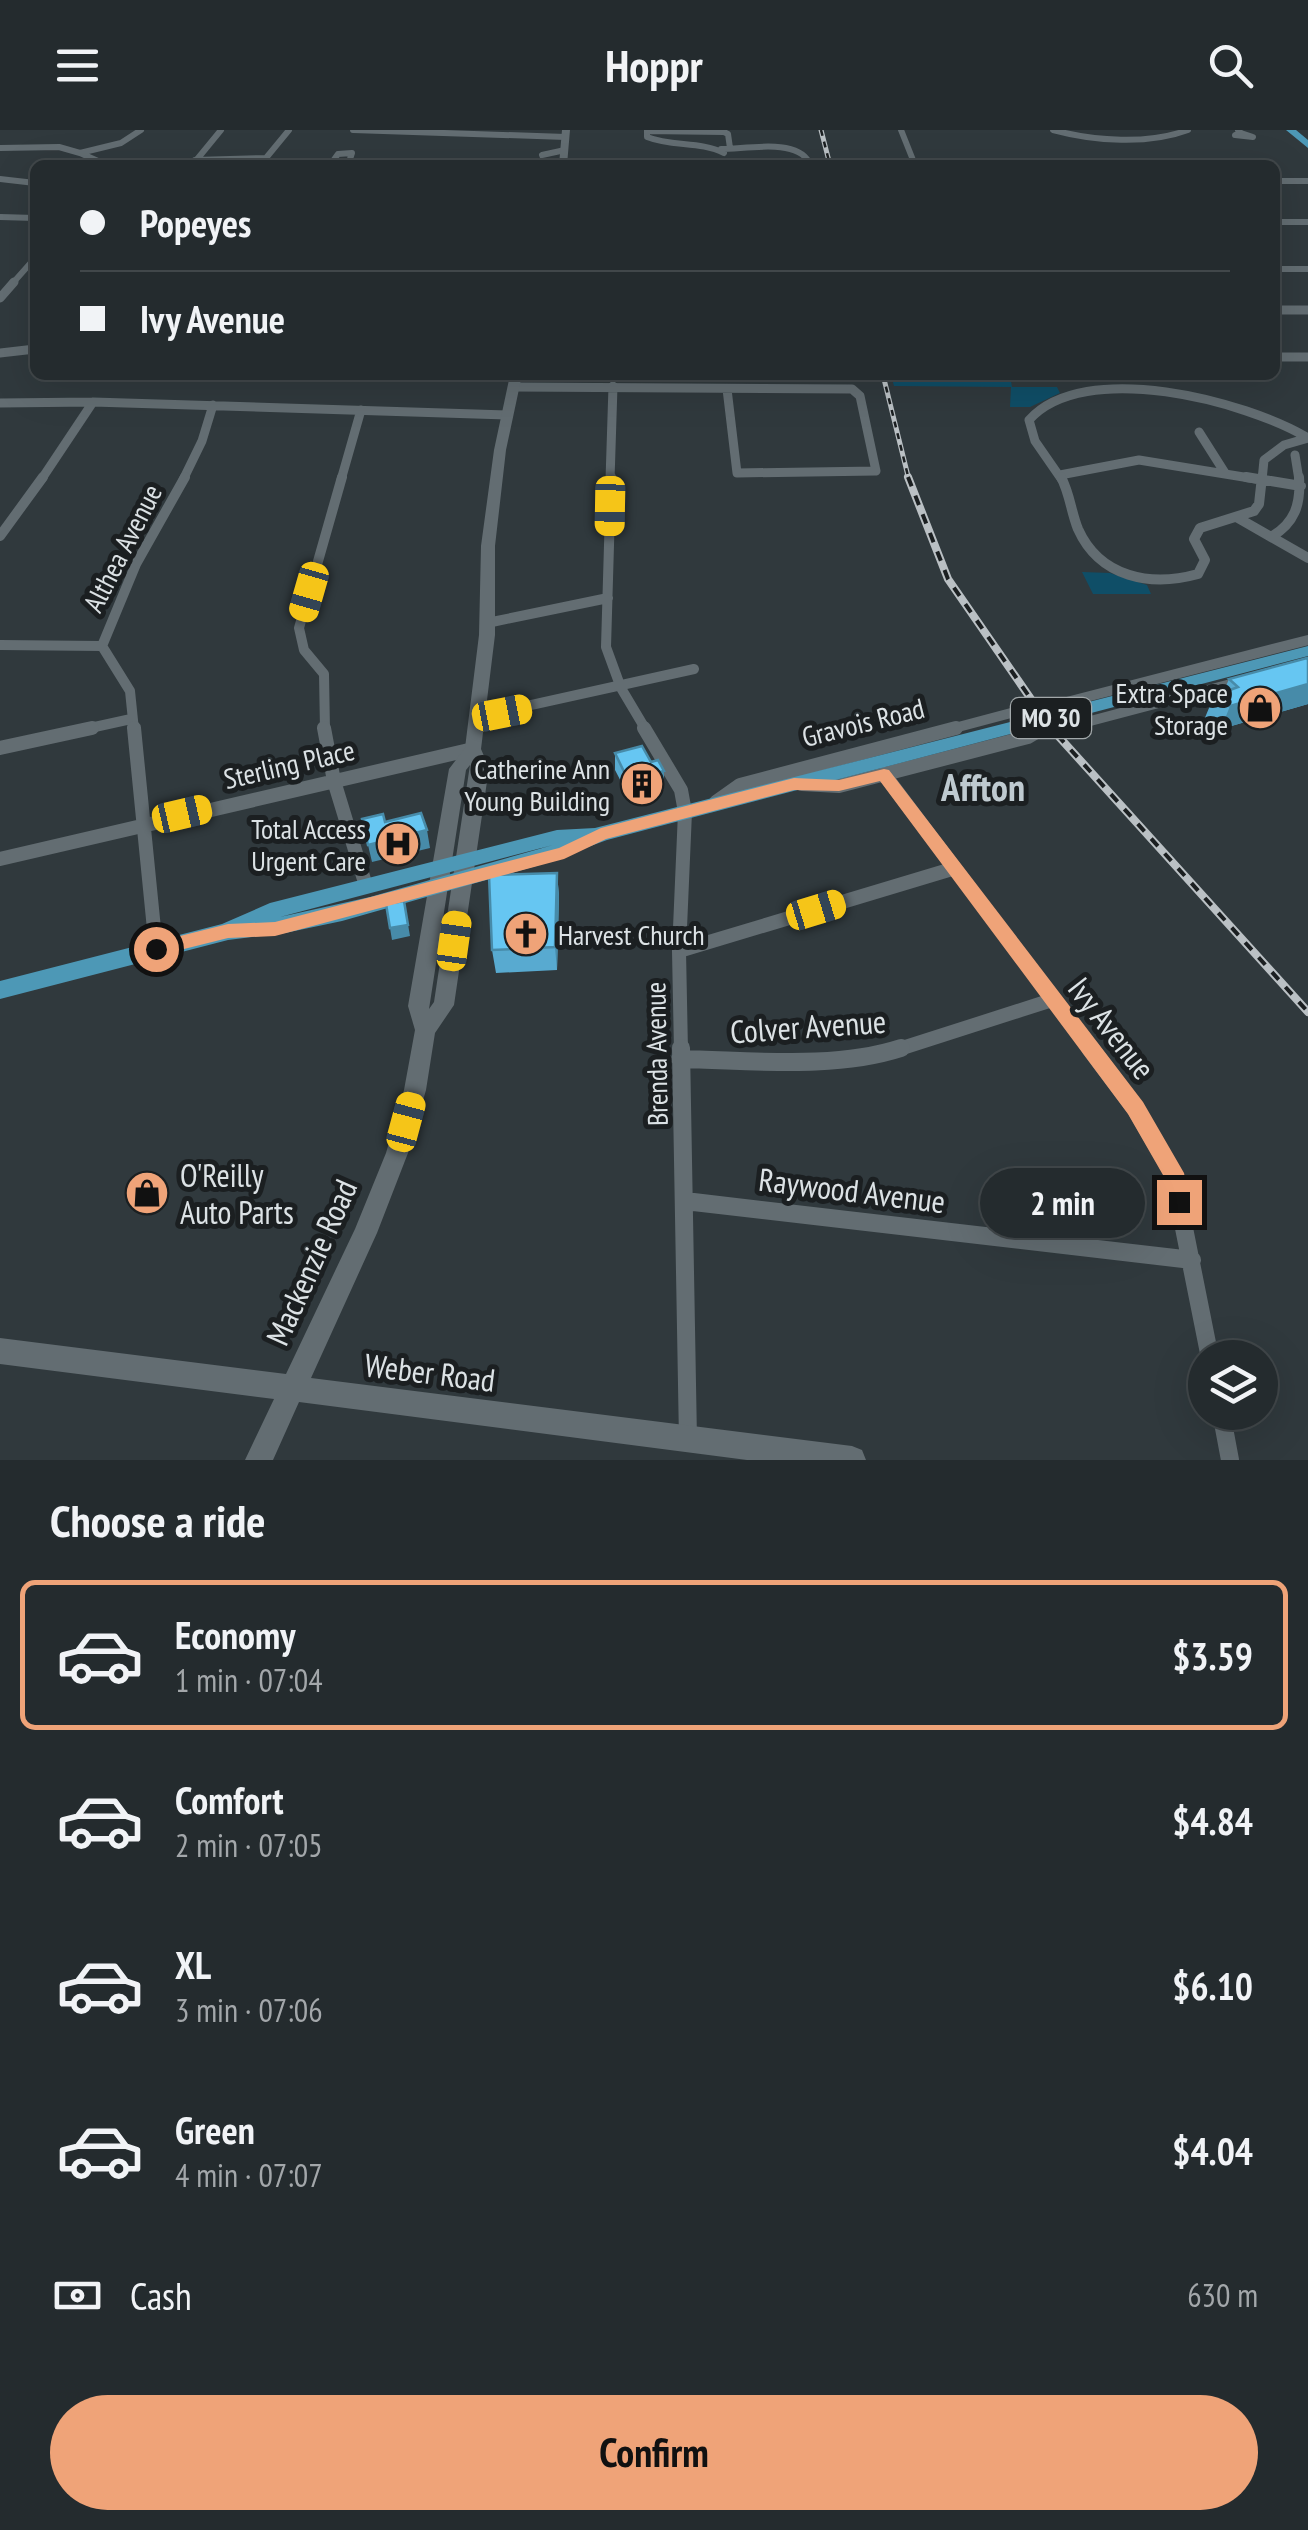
<!DOCTYPE html>
<meta charset="utf-8">
<style>
body{margin:0;font-family:"PT Sans Narrow",sans-serif;background:#30373a;color:#f1f3f6;height:100vh;display:flex;flex-direction:column;font-size:38px;white-space:nowrap}
*{box-sizing:border-box;margin:0}
p{font-size:32px;color:#a3a7aa}
.icon{flex:none;width:55px;height:55px;fill:none;stroke:currentColor;stroke-width:2;stroke-linecap:round;stroke-linejoin:round}
.map{position:relative;height:1330px;overflow:hidden}
.details{display:flex;flex-direction:column;background:#242b2e;flex:1}
.details>*{flex:none}
.guide{position:absolute;left:30px;top:30px;width:1250px;height:220px;border-radius:15px;box-shadow:0 10px 40px #0002,0 0 0 2px #41474a;display:grid;align-content:center;height:220px;padding:0 50px;background:#242b2e}
.controls{position:absolute;left:1188px;top:1210px;display:grid;gap:20px}
.controls a{display:grid;place-items:center;width:90px;height:90px;border-radius:50%;background:#242b2e;box-shadow:0 10px 40px #0002,0 0 0 2px #41474a;font-size:50px}
.end{position:absolute;width:45px;height:45px;margin:-22px;border:12px solid #efa378;background:#111;box-shadow:0 0 0 5px #111}
.from{border-radius:50%}
.bubble{position:absolute;height:70px;border-radius:35px;background:#242b2e;box-shadow:0 10px 40px #0002,0 0 0 2px #41474a;font-size:32px;font-weight:800;line-height:70px;text-align:center}
.car{position:absolute;width:30px;height:60px;margin:-30px -15px;border-radius:12px;box-shadow:0 0 8px 2px #0007;background:linear-gradient(#f5c518 24%,#345 0 40%,#f5c518 0 76%,#345 0 86%,#f5c518 0)}
.guide b{display:flex;align-items:center;gap:35px;height:95px;font-size:38px}
.guide b+b{border-top:2px solid #41474a}
.guide i{width:25px;height:25px;background:#f1f3f6}
ul{padding:0;list-style:none}
li{display:flex;align-items:center;gap:30px;height:150px;margin:0 20px 15px;padding:0 30px;border:5px solid transparent;border-radius:15px}
li div{flex:1}
li b{display:block;font-size:38px}
li em{font-style:normal;font-weight:800}
li.active{border-color:#efa378}
li>.icon{width:90px;height:90px;stroke-width:1.5}
h2{padding:0 50px;font-size:45px;line-height:120px}
.pay{display:flex;align-items:center;gap:25px;height:110px;padding:0 50px;font-size:38px}
.pay p{margin-inline-start:auto}
.action{display:flex;gap:20px;margin-top:auto;padding:20px 50px}
.action a{flex:1;height:115px;border-radius:60px;background:#efa378;color:#111;font-size:40px;font-weight:800;line-height:115px;text-align:center}
header{display:flex;justify-content:space-between;align-items:center;height:130px;padding:0 50px;background:#242b2e;font-size:45px;font-weight:800}
.map>svg:first-child{display:block}
</style>
<header><svg class="icon" aria-label="menu" viewBox="0 0 24 24"><path d="M4 6h16M4 12h16M4 18h16"/></svg>Hoppr<svg class="icon" aria-label="search" viewBox="0 0 24 24"><circle cx="10" cy="10" r="6"/><path d="M15 15l6 6"/></svg></header>
<div class="map">
<svg width="1308" height="1330" viewBox="0 0 1308 1330">
<rect width="100%" height="100%" fill="#30393d"/>
<!-- green -->
<path fill="#0f4e67" d="M891,245H958L1011,251L1012,257H1057L1060,263L1030,277H1010L1011,257L894,256Z
M1082,442L1110,443L1147,455L1151,464H1093Z"/>
<g fill="none" stroke-linecap="round" stroke-linejoin="round">
<!-- street-far4 -->
<path stroke="#636d72" stroke-width="6" d="M353,0L566,7
M647,0V7C672,17 700,11 724,23
M901,0L915,35
M1053,0C1094,11 1148,15 1188,0
M1238,0L1241,3
M647,1L724,2L728,4L730,18
M1241,3L1253,7L1235,5Z
M0,18L59,17L80,23
M721,19C746,19 796,8 809,32L726,34
M195,30L266,28L289,0
M194,33L221,0
M107,35L80,23L121,13L141,0
M337,35L333,31L338,24L352,23L348,35
M397,35H412
M546,35L542,25L565,20
M0,49L35,53
M0,87L35,88
M1275,92H1308
M1275,139H1308
M12,154L35,128"/>
<!-- street-far3 -->
<path stroke="#636d72" stroke-width="9" d="M0,168L14,152
M1275,180H1308
M0,223L35,219
M1275,227H1308
M513,257L852,259L860,266L876,341L737,343L727,259
M0,273L93,272L507,285
M1199,302L1225,343
M1295,325L1299,350
M1060,345L1139,330L1262,350
M41,350L93,272
M183,350L202,311L213,275
M341,350L361,280
M610,350L613,256
M1062,350L1035,311L1029,290C1084,228 1246,271 1308,308L1284,315L1264,330L1262,350"/>
<!-- street-far2 -->
<path stroke="#636d72" stroke-width="10" d="M611,347L606,517L621,558L646,600
M1061,347C1070,364 1071,382 1078,399C1100,448 1151,457 1198,444L1205,430L1194,409L1200,398L1254,381L1259,374L1262,347
M1246,347L1301,356
M1238,388L1308,428
M0,406L43,347
M1271,407C1295,393 1301,374 1299,347
M487,493L608,468
M0,515L102,516
M1242,551L1079,594L1071,593L1055,575L1308,510
M477,587L694,539
M81,600L131,589
M134,600L130,561L102,516L136,434L185,347
M325,600L324,544L304,520L299,498L342,347
M947,600L1011,583L1024,585L1037,600"/>
<!-- street-far1 -->
<path stroke="#636d72" stroke-width="14" d="M134,598L156,819
M324,598L334,651L366,756
M644,598L681,660L685,682L679,821L681,921
M0,618L92,598
M884,644L1092,921
M802,654L839,656L1028,607L1038,601L1035,598
M716,672L740,655L956,598
M0,729L473,619
M679,821L952,739
M893,921L1052,870"/>
<!-- street -->
<path stroke="#636d72" stroke-width="18" d="M681,918L688,1310
M1090,918L1135,978L1173,1043L1210,1228
M680,929C751,930 833,940 901,918
M685,1071L1192,1130
M1221,1282L1230,1330"/>
<!-- secondary -->
<path fill="#636d72" fill-rule="evenodd" d="M562,0H570L567,35H559Z
M1275,48H1308V54H1275Z
M510,245H522L506,320L495,416V505L481,619L489,638L454,875L435,903L426,960L408,1023L377,1103L311,1248L852,1316L862,1320L866,1330H747L299,1272L273,1330H245L274,1269L0,1234V1208L286,1244L355,1099L386,1023L404,960L415,900L408,876L449,639L465,618L479,505L481,416L494,320ZM470,635L434,872L429,879L466,640Z"/>
<!-- primary -->
<path fill="#4d98b6" fill-rule="evenodd" d="M1286,0H1296L1308,10V18Z
M1308,516V526L607,710L536,736L342,791L285,803L228,810L0,869V851L222,794L270,773L557,700L595,698ZM553,715L370,767L280,787Z"/>
<!-- rail-far1 casing -->
<g stroke="#bac0c4" stroke-width="5">
<path id="rail-far1" d="M821,0L830,35
M883,245L909,350"/>
</g>
<!-- rail casing -->
<g stroke="#bac0c4" stroke-width="8">
<path id="rail" d="M908,347L948,449L1051,598L1308,882"/>
</g>
<!-- rail-far1 -->
<use href="#rail-far1" stroke="#1b1f21" stroke-width="2.5" stroke-dasharray="6" stroke-linecap="butt"/>
<!-- rail -->
<use href="#rail" stroke="#1b1f21" stroke-width="4" stroke-dasharray="10" stroke-linecap="butt"/>
</g>
<!-- wall -->
<path fill="#58aad0" d="M1308,530V574L1221,599L1213,598L1204,590L1214,566L1223,563L1229,549Z
M615,623L651,632L664,641V659L629,667L615,640Z
M557,743L559,766L557,840L496,843L492,820Z"/>
<!-- shaded-wall -->
<path fill="#478ba9" d="M1308,554V574L1221,599L1230,576Z
M664,641V659L629,667L628,650Z
M427,700L430,718L372,732L368,715Z
M557,743L559,766L557,840L555,817Z
M404,771L410,806L392,810L390,798Z"/>
<!-- building -->
<path fill="#66c6f2" stroke="#478ba9" stroke-width="2.5" d="M1307,528L1308,530V554L1230,576L1223,575L1214,566L1238,557L1229,549Z
M642,616L651,632L658,630L664,641L628,650L615,623Z
M421,683L427,700L368,715L362,689L383,684L385,692Z
M557,743L555,817L492,820L489,745Z
M404,771L408,795L390,798L386,774Z"/>
<!-- route -->
<path fill="#efa378" d="M884,639L889,640L1143,972L1184,1043L1190,1072L1187,1079H1172L1163,1045L1128,984L880,651L839,661L794,660L606,709L564,729L275,806L228,808L156,826L147,819L156,812L228,794L275,792L559,718L601,698L794,648L839,650Z"/>
<!-- icons -->
<defs>
<g id="shop-disc" transform="scale(2.25)"><circle r="9.5" fill="#efa378" stroke="#1b1f21"/><path d="M-5-2.5h2.3a2.7 3.5 0 0 1 5.4 0H5L5.5 6h-11ZM-1.5-2.5h3a1.5 2.3 0 0 0-3 0Z" fill="#111"/></g>
<g id="building-disc" transform="scale(2.25)"><circle r="9.5" fill="#efa378" stroke="#1b1f21"/><path d="M-4-6H4V6H1V3H-1V6H-4ZM-2.5-4.3h1.7v1.8h-1.7ZM.8-4.3h1.7v1.8H.8ZM-2.5-1h1.7V.8h-1.7ZM.8-1h1.7V.8H.8Z" fill="#111"/></g>
<g id="hospital-disc" transform="scale(2.25)"><circle r="9.5" fill="#efa378" stroke="#1b1f21"/><path d="M-5-5h3v3.5h4V-5h3V5h-3V1.5h-4V5h-3Z" fill="#111"/></g>
<g id="church-disc" transform="scale(2.25)"><circle r="9.5" fill="#efa378" stroke="#1b1f21"/><path d="M-1.2-6h2.4v3.5h3.3v2.4h-3.3V6h-2.4V-.1h-3.3v-2.4h3.3Z" fill="#111"/></g>
</defs>
<g fill-rule="evenodd">
<use href="#shop-disc" x="1260" y="578"/>
<use href="#building-disc" x="642" y="654"/>
<use href="#hospital-disc" x="398" y="714"/>
<use href="#church-disc" x="526" y="804"/>
<use href="#shop-disc" x="147" y="1063"/>
</g>
<g text-anchor="middle" dominant-baseline="central" stroke-width="10" stroke-linejoin="round" paint-order="stroke">
<!-- shield labels -->
<rect fill="#1b1f21" stroke="#a2a8aa" stroke-width="2.5" x="1011" y="568" width="80" height="40" rx="8"/>
<g font-size="25" font-weight="bold" fill="#dce2e5">
<text x="1051" y="588">MO 30</text>
</g>
<!-- street labels -->
<g font-size="28" fill="#dce2e5" stroke="#1b1f21">
<text transform="translate(122 418) rotate(-63)">Althea Avenue</text>
<text transform="translate(863 592) rotate(-14)">Gravois Road</text>
<text transform="translate(289 634) rotate(-13)">Sterling Place</text>
<text transform="translate(656 924) rotate(-91)">Brenda Avenue</text>
</g>
<!-- poi labels -->
<g font-size="28" fill="#dce2e5" stroke="#1b1f21" text-anchor="end">
<text x="1228" y="562">Extra Space<tspan x="1228" dy="32">Storage</tspan></text>
<text x="610" y="638">Catherine Ann<tspan x="610" dy="32">Young Building</tspan></text>
<text x="366" y="698">Total Access<tspan x="366" dy="32">Urgent Care</tspan></text>
<text x="558" y="804" text-anchor="start">Harvest Church</text>
</g>
<!-- near-street labels -->
<g font-size="32" fill="#dce2e5" stroke="#1b1f21">
<text transform="translate(808 896) rotate(-4)">Colver Avenue</text>
<text transform="translate(1112 898) rotate(52)">Ivy Avenue</text>
<text transform="translate(852 1060) rotate(7)">Raywood Avenue</text>
<text transform="translate(311 1132) rotate(-66)">Mackenzie Road</text>
<text transform="translate(430 1242) rotate(7)">Weber Road</text>
</g>
<!-- near-poi labels -->
<g font-size="32" fill="#dce2e5" stroke="#1b1f21" text-anchor="start">
<text x="180" y="1045">O'Reilly<tspan x="180" dy="37">Auto Parts</tspan></text>
</g>
<!-- district labels -->
<g font-size="38" font-weight="bold" fill="#bfcad0" stroke="#1b1f21">
<text x="983" y="656">Affton</text>
</g>
</g>
</svg>
<div class="controls">
<a><svg class="icon" aria-label="layers" viewBox="0 0 24 24"><path d="M12 4l9 5-9 5-9-5zM3 14l9 5 9-5"/></svg></a>
</div>
<i class="end from" style="left:156px;top:819px"></i>
<i class="end" style="left:1179px;top:1072px"></i>
<div class="bubble" style="left:980px;top:1038px;width:165px">2 min</div>
<i class="car" style="left:610px;top:376px;rotate:181deg"></i>
<i class="car" style="left:309px;top:462px;rotate:196deg"></i>
<i class="car" style="left:502px;top:583px;rotate:79deg"></i>
<i class="car" style="left:182px;top:684px;rotate:77deg"></i>
<i class="car" style="left:816px;top:780px;rotate:73deg"></i>
<i class="car" style="left:454px;top:811px;rotate:8deg"></i>
<i class="car" style="left:406px;top:992px;rotate:15deg"></i>
<div class="guide">
<b><i class="from"></i>Popeyes</b>
<b><i></i>Ivy Avenue</b>
</div>
</div>
<section class="details">
<h2>Choose a ride</h2>
<ul>
<li class="active"><svg class="icon" aria-label="car" viewBox="0 0 24 24"><path d="M5 17H2v-5l4-1 3-4h7l3 4 3 1v5h-3M9 17h6M6 11h13"/><circle cx="7" cy="17" r="2"/><circle cx="17" cy="17" r="2"/></svg><div><b>Economy</b><p>1 min · 07:04</p></div><em>$3.59</em></li>
<li><svg class="icon" aria-label="car" viewBox="0 0 24 24"><path d="M5 17H2v-5l4-1 3-4h7l3 4 3 1v5h-3M9 17h6M6 11h13"/><circle cx="7" cy="17" r="2"/><circle cx="17" cy="17" r="2"/></svg><div><b>Comfort</b><p>2 min · 07:05</p></div><em>$4.84</em></li>
<li><svg class="icon" aria-label="car" viewBox="0 0 24 24"><path d="M5 17H2v-5l4-1 3-4h7l3 4 3 1v5h-3M9 17h6M6 11h13"/><circle cx="7" cy="17" r="2"/><circle cx="17" cy="17" r="2"/></svg><div><b>XL</b><p>3 min · 07:06</p></div><em>$6.10</em></li>
<li><svg class="icon" aria-label="car" viewBox="0 0 24 24"><path d="M5 17H2v-5l4-1 3-4h7l3 4 3 1v5h-3M9 17h6M6 11h13"/><circle cx="7" cy="17" r="2"/><circle cx="17" cy="17" r="2"/></svg><div><b>Green</b><p>4 min · 07:07</p></div><em>$4.04</em></li>
</ul>
<div class="pay"><svg class="icon" aria-label="cash" viewBox="0 0 24 24"><path d="M3 7h18v10H3z"/><circle cx="12" cy="12" r="2"/></svg>Cash<p>630 m</p></div>
<div class="action"><a>Confirm</a></div>
</section>
